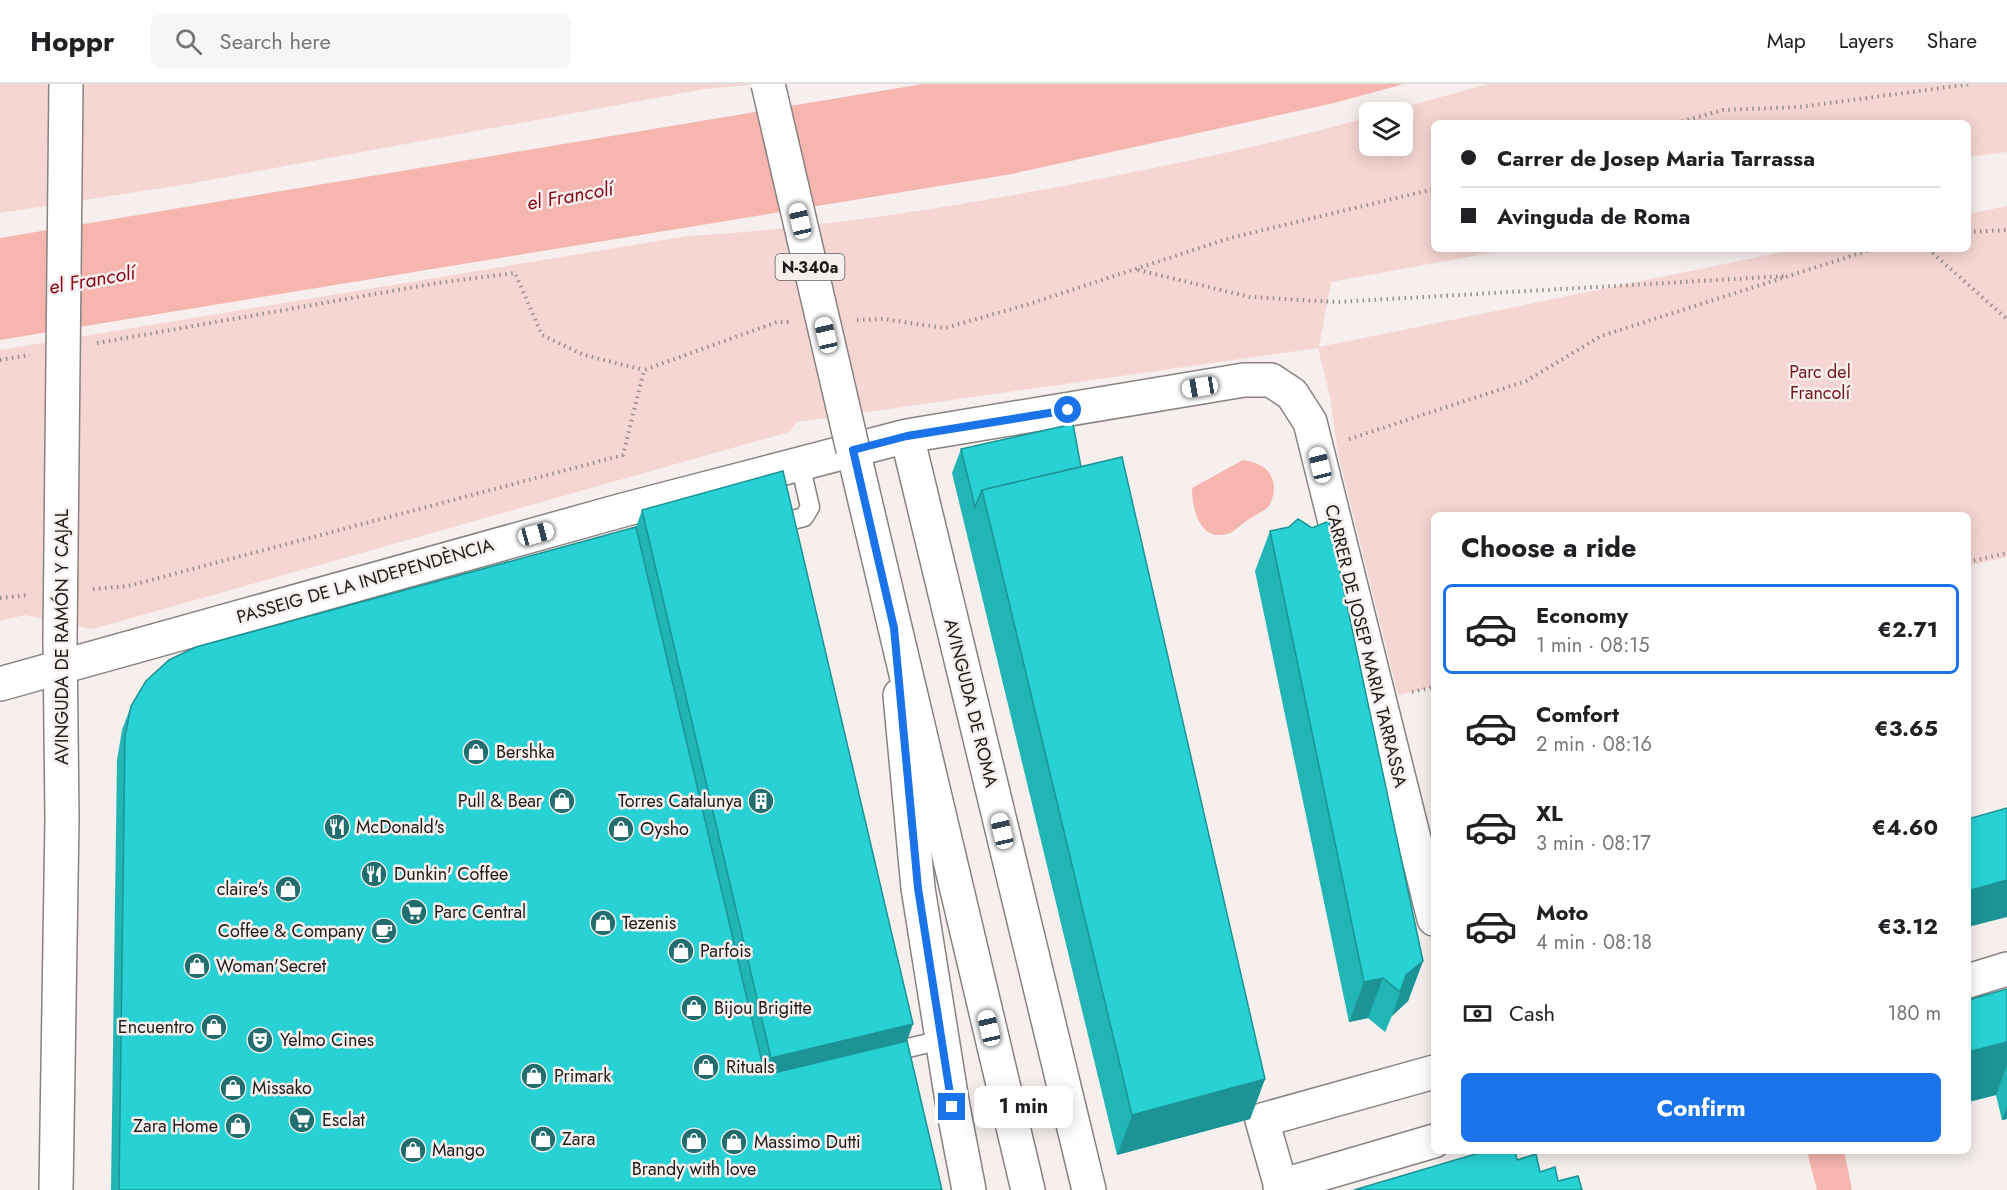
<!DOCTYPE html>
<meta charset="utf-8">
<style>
body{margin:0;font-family:Jost,sans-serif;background:#f6f6f6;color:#202124;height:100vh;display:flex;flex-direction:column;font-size:22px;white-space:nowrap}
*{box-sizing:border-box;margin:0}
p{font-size:20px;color:#757577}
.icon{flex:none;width:33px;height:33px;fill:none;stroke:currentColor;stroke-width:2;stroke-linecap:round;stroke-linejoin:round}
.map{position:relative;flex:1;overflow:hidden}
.details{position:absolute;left:1431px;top:428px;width:540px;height:642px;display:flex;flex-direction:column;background:#fff;border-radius:9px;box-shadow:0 3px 15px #0003}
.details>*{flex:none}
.hud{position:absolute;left:1431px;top:36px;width:540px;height:132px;border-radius:9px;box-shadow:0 3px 15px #0003;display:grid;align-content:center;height:132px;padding:0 30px;background:#fff}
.tools{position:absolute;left:1359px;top:18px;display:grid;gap:12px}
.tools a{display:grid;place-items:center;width:54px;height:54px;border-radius:9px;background:#fff;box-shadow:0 3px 15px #0003;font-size:30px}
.end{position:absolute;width:27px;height:27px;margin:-14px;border:8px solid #1a73e8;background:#fff;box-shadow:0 0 0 3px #fff}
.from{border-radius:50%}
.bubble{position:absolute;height:42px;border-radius:9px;background:#fff;box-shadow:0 3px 15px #0003;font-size:20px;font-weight:700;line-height:42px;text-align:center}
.car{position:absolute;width:18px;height:36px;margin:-18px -9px;border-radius:8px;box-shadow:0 0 4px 2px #0007;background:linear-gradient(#fff 24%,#345 0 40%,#fff 0 76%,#345 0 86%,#fff 0)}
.hud b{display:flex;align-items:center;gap:21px;height:57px;font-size:22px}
.hud b+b{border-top:2px solid #e0e0e0}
.hud i{width:15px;height:15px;background:#202124}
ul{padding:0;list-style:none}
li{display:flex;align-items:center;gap:18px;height:90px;margin:0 12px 9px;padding:0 18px;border:3px solid transparent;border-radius:9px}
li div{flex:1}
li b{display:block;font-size:22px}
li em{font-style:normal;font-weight:700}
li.active{border-color:#1a73e8}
li>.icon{width:54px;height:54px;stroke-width:1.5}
h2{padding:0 30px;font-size:27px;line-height:72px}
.pay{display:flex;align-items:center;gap:15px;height:66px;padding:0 30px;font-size:22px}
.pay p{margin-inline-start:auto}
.primary-button{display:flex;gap:12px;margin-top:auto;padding:12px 30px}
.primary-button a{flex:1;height:69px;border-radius:9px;background:#1a73e8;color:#fff;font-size:24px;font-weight:700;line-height:69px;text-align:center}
header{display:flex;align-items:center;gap:36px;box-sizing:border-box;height:84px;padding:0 30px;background:#fff;border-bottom:2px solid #e0e0e0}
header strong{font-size:28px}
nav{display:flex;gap:33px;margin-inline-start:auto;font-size:21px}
.search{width:420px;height:54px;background:#f6f6f6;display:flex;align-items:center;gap:15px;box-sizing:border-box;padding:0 21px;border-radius:9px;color:#757577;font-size:22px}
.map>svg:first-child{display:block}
</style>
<header>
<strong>Hoppr</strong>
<div class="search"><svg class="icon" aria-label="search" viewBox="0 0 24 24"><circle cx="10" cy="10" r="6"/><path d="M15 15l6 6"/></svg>Search here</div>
<nav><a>Map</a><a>Layers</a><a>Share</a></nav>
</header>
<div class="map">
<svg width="2007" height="1106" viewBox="0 0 2007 1106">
<rect width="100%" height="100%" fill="#f6efee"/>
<!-- green -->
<path fill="#f6d6d3" d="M0,0H759L705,5L182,101L0,129Z
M1488,0H2007V68L1968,73V39H1434V165H1511L1331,198L1319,263L1798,165H1968V130L2007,122V473L1968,482V430H1434V603L1398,611L1338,370L1330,313L1318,264L797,338L789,348L93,545L25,531L0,537V266L688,152C814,145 939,125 1063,102C1166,82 1269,61 1369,33L1370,62H1402V28H1386Z"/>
<!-- water -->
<path fill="#f6b5af" d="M923,0H1404L1334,19L1012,90L0,256V154Z
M1243,376C1260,379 1273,385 1274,404C1274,409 1272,417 1269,422C1265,427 1255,431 1249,435C1243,439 1236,446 1230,449C1200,460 1192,425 1192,404Z
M1807,1067H1844L1852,1106H1817Z"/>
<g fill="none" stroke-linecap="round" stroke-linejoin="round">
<!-- service casing -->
<g stroke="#888281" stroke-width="21">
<path id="service" d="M773,441L804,433L810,423L800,380
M895,967L942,956"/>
</g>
<!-- minor casing -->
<g stroke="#888281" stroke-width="36">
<path id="minor" d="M907,352L1089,1106
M0,600L623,426L907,352L1244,296H1271L1292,310L1310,338L1434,835
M900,611L918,804L953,1023L969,1106
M1968,897L2007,885
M1280,1102L1434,1057
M1282,1106L1262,1036L1434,988"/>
</g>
<!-- tertiary casing -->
<g stroke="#888281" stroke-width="36">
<path id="tertiary" d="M56,1106L62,735L60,555"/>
</g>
<!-- primary casing -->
<g stroke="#888281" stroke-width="36">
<path id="primary" d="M853,366L1028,1106"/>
</g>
<!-- path -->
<path stroke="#938e8d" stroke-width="4" stroke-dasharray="1.5 4.5" stroke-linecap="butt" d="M1676,39L1723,26L1800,23L1971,0
M1968,148L2007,146
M1928,165L2007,235
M1138,186L1250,213L1337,218L1787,192
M857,236L883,235L945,244L1029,220L1230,154L1434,105
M97,259L437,199L515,189L542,251L584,271L644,286
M0,276L30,271
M1349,355L1526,297L1601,252L1873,165
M1968,478L2007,469
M93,505L128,502L623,371L644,286L777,238H789
M0,514L29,511
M1412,608L1434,603"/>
<!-- service -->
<use href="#service" stroke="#fff" stroke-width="18"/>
<!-- minor -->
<use href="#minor" stroke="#fff" stroke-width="33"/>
<!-- tertiary -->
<use href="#tertiary" stroke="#fff" stroke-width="33"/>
<!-- primary -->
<use href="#primary" stroke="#fff" stroke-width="33"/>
<!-- tertiary-bridge casing -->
<g stroke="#888281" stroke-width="36" stroke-linecap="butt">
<path id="tertiary-bridge" d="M60,555L66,0"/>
</g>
<!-- primary-bridge casing -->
<g stroke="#888281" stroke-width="36" stroke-linecap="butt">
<path id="primary-bridge" d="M768,0L853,366"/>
</g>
<!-- tertiary-bridge -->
<use href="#tertiary-bridge" stroke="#fff" stroke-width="33"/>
<!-- primary-bridge -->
<use href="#primary-bridge" stroke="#fff" stroke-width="33"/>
</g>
<!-- wall -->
<path fill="#22b5b6" d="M961,365L1081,383L1265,995L1250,1035L1117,1071L952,389Z
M642,426L907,957L942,1106H111L117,676L122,646L131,622L636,443Z
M1270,447L1423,877L1408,917L1392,932L1385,948L1368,934L1349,938L1255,487Z
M2007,905V1035L2002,1036L1996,1011L1968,1018V916Z"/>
<!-- shaded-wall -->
<path fill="#1c9394" d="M2007,796V833L1968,843V807Z
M1423,877L1408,917L1392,932L1406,891Z
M1383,894L1368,934L1349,938L1364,898Z
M913,940L899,980L756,1014L771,974Z
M2007,958V981L1996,1011L1968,1018V968Z
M1265,995L1250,1035L1117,1071L1132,1031Z
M2007,1023V1035L2002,1036Z"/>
<!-- building -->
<path fill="#28d2d4" stroke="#1c9394" stroke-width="1.5" d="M1073,340L1081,383L982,406L975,423L961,365Z
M1122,373L1265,995L1132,1031L982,406Z
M783,387L913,940L771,974L642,426Z
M1298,435L1312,444L1329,437L1423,877L1406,891L1400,908L1383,894L1364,898L1270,447L1289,443Z
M636,443L765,991L907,957L942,1106H119L125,653L131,622L146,597L169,576L196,563Z
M2007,724V796L1968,807V735Z
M2007,905V958L1968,968V916Z
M1489,1066H1515L1517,1076L1536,1070L1540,1088L1555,1083L1558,1097L1578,1092L1582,1106H1354Z"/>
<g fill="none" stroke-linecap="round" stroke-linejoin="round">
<!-- route -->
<path stroke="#1a73e8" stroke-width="8" d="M952,1023L918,804L894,544L853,366L907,352L1068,326"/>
</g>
<!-- icons -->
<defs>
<g id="shop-disc" transform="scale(1.35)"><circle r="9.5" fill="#226d6e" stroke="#f6efee"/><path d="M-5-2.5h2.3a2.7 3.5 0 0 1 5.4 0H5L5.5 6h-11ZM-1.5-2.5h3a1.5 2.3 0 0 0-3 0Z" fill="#fff"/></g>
<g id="building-disc" transform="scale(1.35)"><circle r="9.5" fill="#226d6e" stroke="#f6efee"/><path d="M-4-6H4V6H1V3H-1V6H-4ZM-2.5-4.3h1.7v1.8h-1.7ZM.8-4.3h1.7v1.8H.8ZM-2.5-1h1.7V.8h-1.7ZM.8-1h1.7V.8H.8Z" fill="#fff"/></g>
<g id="restaurant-disc" transform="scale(1.35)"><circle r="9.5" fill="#226d6e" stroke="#f6efee"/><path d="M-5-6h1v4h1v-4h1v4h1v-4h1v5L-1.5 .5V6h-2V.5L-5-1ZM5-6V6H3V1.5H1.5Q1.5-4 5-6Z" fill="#fff"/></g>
<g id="supermarket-disc" transform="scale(1.35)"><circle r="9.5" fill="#226d6e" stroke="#f6efee"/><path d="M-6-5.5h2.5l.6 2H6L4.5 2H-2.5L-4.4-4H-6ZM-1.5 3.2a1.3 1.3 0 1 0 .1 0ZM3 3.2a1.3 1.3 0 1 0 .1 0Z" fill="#fff"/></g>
<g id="cafe-disc" transform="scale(1.35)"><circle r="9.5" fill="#226d6e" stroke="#f6efee"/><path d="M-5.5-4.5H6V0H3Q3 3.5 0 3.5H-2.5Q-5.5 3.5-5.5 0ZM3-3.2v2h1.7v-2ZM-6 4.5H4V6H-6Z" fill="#fff"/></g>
<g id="theatre-disc" transform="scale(1.35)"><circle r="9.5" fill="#226d6e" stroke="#f6efee"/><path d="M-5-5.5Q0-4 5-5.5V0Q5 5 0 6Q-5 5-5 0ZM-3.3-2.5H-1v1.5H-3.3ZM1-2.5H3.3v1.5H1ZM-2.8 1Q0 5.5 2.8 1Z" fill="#fff"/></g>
</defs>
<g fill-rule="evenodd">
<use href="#shop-disc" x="476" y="668"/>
<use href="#shop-disc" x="562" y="717"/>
<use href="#building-disc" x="761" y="717"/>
<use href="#restaurant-disc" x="337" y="743"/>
<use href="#shop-disc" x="621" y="745"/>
<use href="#restaurant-disc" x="374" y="790"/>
<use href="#shop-disc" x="288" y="805"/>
<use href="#supermarket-disc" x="414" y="828"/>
<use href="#shop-disc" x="603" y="839"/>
<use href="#cafe-disc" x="384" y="847"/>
<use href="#shop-disc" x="681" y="867"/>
<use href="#shop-disc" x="197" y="882"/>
<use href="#shop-disc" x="694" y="924"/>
<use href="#shop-disc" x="214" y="943"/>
<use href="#theatre-disc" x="260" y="956"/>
<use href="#shop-disc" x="706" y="983"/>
<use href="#shop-disc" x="534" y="992"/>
<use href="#shop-disc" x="233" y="1004"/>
<use href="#supermarket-disc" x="302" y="1036"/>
<use href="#shop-disc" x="238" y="1042"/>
<use href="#shop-disc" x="543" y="1055"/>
<use href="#shop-disc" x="694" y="1057"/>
<use href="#shop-disc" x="734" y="1058"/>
<use href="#shop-disc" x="413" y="1066"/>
</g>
<g text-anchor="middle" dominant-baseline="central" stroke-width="5" stroke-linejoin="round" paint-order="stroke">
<!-- shield labels -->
<rect fill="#f6efee" stroke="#5f5b5a" stroke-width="1.5" x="775.5" y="170" width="69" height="26" rx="4.5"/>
<g font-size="16" font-weight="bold" fill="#1e1b1b">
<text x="810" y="183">N-340a</text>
</g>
<!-- park labels -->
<g font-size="18" fill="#73171b" stroke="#f6efee">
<text x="1820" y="288">Parc del<tspan x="1820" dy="21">Francolí</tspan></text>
</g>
<!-- street labels -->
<g font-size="18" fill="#1e1b1b" stroke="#f6efee">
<text transform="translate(365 497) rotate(-16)">PASSEIG DE LA INDEPENDÈNCIA</text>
<text transform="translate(62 553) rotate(-90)">AVINGUDA DE RAMÓN Y CAJAL</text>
<text transform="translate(1366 562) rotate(76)">CARRER DE JOSEP MARIA TARRASSA</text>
<text transform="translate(971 619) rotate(76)">AVINGUDA DE ROMA</text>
</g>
<!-- poi labels -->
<g font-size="18" fill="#1e1b1b" stroke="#f6efee" text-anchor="start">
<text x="496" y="668">Bershka</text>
<text x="542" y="717" text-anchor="end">Pull &amp; Bear</text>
<text x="742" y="717" text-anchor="end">Torres Catalunya</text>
<text x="356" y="743">McDonald's</text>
<text x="640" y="745">Oysho</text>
<text x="394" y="790">Dunkin' Coffee</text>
<text x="268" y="805" text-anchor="end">claire's</text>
<text x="434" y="828">Parc Central</text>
<text x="622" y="839">Tezenis</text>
<text x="364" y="847" text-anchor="end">Coffee &amp; Company</text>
<text x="700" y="867">Parfois</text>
<text x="216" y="882">Woman'Secret</text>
<text x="714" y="924">Bijou Brigitte</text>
<text x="194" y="943" text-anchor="end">Encuentro</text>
<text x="280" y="956">Yelmo Cines</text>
<text x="726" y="983">Rituals</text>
<text x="554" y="992">Primark</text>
<text x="252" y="1004">Missako</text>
<text x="322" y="1036">Esclat</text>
<text x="218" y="1042" text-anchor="end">Zara Home</text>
<text x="562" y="1055">Zara</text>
<text x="754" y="1058">Massimo Dutti</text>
<text x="432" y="1066">Mango</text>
<text x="694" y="1085" text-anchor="middle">Brandy with love</text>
</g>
<!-- water labels -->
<g font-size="20" font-style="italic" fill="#880516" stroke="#f6efee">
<text transform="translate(570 112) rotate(-10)">el Francolí</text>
<text transform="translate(92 196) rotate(-10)">el Francolí</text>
</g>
</g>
</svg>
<div class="tools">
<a><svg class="icon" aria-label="layers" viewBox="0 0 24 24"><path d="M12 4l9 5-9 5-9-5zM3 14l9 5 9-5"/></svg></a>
</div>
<i class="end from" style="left:1068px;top:326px"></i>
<i class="end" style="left:952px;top:1023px"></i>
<div class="bubble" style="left:974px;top:1002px;width:99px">1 min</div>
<i class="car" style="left:800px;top:137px;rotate:347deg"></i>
<i class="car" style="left:826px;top:251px;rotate:347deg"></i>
<i class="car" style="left:1200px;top:303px;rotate:261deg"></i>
<i class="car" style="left:1320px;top:381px;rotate:346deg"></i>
<i class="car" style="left:536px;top:450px;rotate:75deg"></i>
<i class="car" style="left:1002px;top:747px;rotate:347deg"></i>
<i class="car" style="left:989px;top:944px;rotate:347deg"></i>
<div class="hud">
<b><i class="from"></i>Carrer de Josep Maria Tarrassa</b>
<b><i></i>Avinguda de Roma</b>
</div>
<section class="details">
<h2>Choose a ride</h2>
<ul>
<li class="active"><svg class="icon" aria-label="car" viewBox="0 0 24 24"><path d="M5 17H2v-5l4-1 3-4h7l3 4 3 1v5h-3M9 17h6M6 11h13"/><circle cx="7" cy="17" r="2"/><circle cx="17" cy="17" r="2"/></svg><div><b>Economy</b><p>1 min · 08:15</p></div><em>€2.71</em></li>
<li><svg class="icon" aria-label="car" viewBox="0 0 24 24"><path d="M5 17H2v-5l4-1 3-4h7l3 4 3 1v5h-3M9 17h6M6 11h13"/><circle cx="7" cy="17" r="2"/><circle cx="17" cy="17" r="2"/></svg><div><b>Comfort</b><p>2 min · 08:16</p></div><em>€3.65</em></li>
<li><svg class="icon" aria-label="car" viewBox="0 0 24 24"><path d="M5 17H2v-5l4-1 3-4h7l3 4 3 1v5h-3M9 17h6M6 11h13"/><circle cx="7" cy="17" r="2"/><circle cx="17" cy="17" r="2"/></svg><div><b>XL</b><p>3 min · 08:17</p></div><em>€4.60</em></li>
<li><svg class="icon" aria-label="car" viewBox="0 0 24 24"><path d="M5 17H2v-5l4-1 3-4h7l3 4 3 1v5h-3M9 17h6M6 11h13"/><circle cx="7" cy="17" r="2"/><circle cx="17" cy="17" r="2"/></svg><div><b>Moto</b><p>4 min · 08:18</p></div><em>€3.12</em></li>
</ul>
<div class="pay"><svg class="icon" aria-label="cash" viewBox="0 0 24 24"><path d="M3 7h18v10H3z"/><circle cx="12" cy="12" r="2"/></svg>Cash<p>180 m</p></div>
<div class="primary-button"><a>Confirm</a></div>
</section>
</div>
